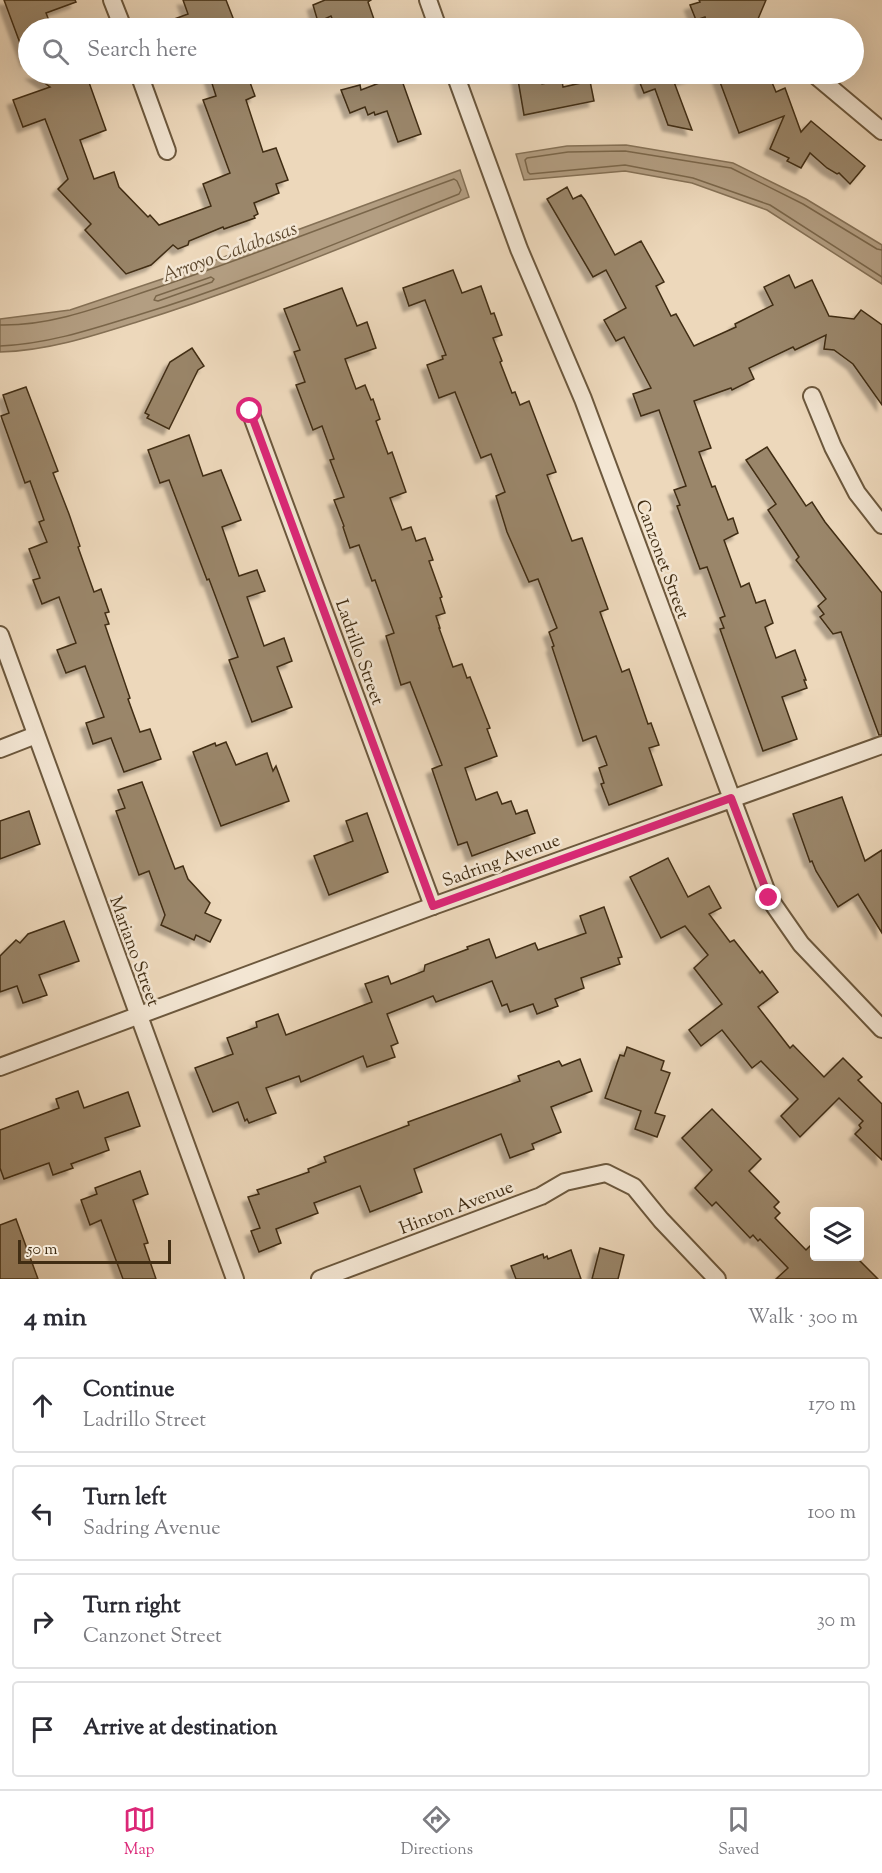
<!DOCTYPE html>
<html lang="en">
<head>
<meta charset="utf-8">
<style>
	:root { --surface:#fff; --page:#f2f2f3; --text:#2b2b33; --muted:#7c7c81; --line:#e1e1e2; --accent:#db2777 }
	body { margin:0; font-family:"Sorts Mill Goudy",serif; background:var(--page); color:var(--text) }
	.controls { position:absolute; right:18px; bottom:18px; display:grid; overflow:hidden; border-radius:6px; box-shadow:0 6px 24px #0002 }
	.controls button { width:54px; height:54px; display:grid; place-items:center; padding:0; border:0; border-bottom:2px solid var(--line); background:var(--surface); color:var(--text); font:30px sans-serif }
	.scale { position:absolute; left:18px; bottom:15px; width:153px; box-sizing:border-box; padding-left:6px; border:3px solid #412d13; border-top:0; font-size:16px; line-height:21px; white-space:nowrap; color:#412d13; -webkit-text-stroke:4px #f3e6d3; paint-order:stroke }
	.stop { position:absolute; width:18px; height:18px; margin:-14px; border:4px solid #db2777; border-radius:50%; background:#fff }
	.stop.end { background:#db2777; border-color:#fff; box-shadow:0 2px 6px #0008 }
	.list { margin:0; padding:0; list-style:none }
	h2 { display:flex; justify-content:space-between; align-items:center; height:78px; margin:0; padding:0 24px; font-size:26px }
	h2 small { font-size:20px; font-weight:400; color:var(--muted) }
	.list li { display:grid; grid-template-columns:39px 1fr auto; gap:18px; align-items:center; box-sizing:border-box; height:96px; margin:0 12px 12px; padding:0 12px; border:2px solid var(--line); border-radius:6px }
	.list b { display:block; font-size:22px; white-space:nowrap }
	.list p { margin:0; font-size:20px; white-space:nowrap; color:var(--muted) }
	.list em { font-size:20px; font-style:normal; color:var(--muted) }
	.icon { flex:none; width:33px; height:33px; fill:none; stroke:currentColor; stroke-width:2; stroke-linecap:round; stroke-linejoin:round }
	.map { position:relative; flex:none; width:882px; height:1279px; overflow:hidden }
	.search { position:absolute; background:var(--surface); box-shadow:0 6px 24px #0002; left:18px; right:18px; top:18px; height:66px; display:flex; align-items:center; gap:15px; box-sizing:border-box; padding:0 21px; border-radius:33px; color:var(--muted); font-size:22px }
	.sheet { height:510px; background:var(--surface) }
	nav { display:flex; justify-content:space-around; align-items:center; box-sizing:border-box; height:84px; border-top:2px solid var(--line); background:var(--surface); font-size:16px; color:var(--muted) }
	nav a { display:grid; justify-items:center; gap:3px }
	nav .on { color:var(--accent) }
	.map>svg:first-child { display:block }
</style>
</head>
<body>
<div class="map">
<svg width="882" height="1279" viewBox="0 0 882 1279">
	<defs>
		<filter id="shadow"><feDropShadow dx="-5.5" dy="5.5" stdDeviation="1.5" flood-color="#0004"/></filter>
	</defs>
	<rect width="100%" height="100%" fill="#edd8bb"/>
	<filter id="stains"><feTurbulence type="fractalNoise" baseFrequency=".00333" numOctaves="4"/><feColorMatrix values="0 0 0 0 .2 0 0 0 0 .09 0 0 0 0 .02 0 0 0 .5 -.17"/></filter>
	<radialGradient id="worn" r=".72"><stop offset=".6" stop-color="#630" stop-opacity="0"/><stop offset="1" stop-color="#630" stop-opacity=".3"/></radialGradient>
	<g fill="#b39e82" stroke="#857156" stroke-width="1.5">
		<polygon points="626,145 733,163 806,199 882,245 882,284 767,210 692,183 625,171 524,180 516,154 567,146"/>
		<path d="M460,170l9,27c-110,43 -219,90 -332,125 -44,14 -90,29 -137,30v-33l70,-9 113,-38z"/>
	</g>
	<g fill="none" stroke-linecap="round" stroke-linejoin="round">
		<g stroke="#7a664a" stroke-width="1.5">
			<polyline points="882,250 877,249 803,204 731,168 625,151 568,152 527,158 525,160 528,172 530,174 625,165 693,178 770,205 882,277"/>
			<polygon points="211,277 214,279 212,282 158,301 154,300 156,296"/>
			<path d="M0,325c55,1 107,-21 159,-38 99,-33 196,-72 295,-108l3,2 4,9 -2,4c-106,42 -212,88 -321,121 -45,14 -90,29 -138,31"/>
		</g>
	</g>
	<g fill="#9a866a" stroke="#412d13" stroke-width="1.5" filter="url(#shadow)">
		<polygon points="4,0 75,0 76,2 46,13 52,28 28,28 27,62"/>
		<polygon points="183,0 226,0 235,23 220,28 155,28 155,26 188,14"/>
		<polygon points="325,0 371,0 368,2 377,28 336,28 331,16 318,22 313,5"/>
		<polygon points="699,0 766,0 758,19 761,28 709,28 705,17 696,20 690,5 700,2"/>
		<polygon points="32,74 86,74 106,130 80,140 94,179 114,172 119,187 148,217 150,215 159,225 211,206 203,184 230,173 203,100 216,96 209,74 247,74 255,96 246,100 263,152 276,148 288,180 276,184 279,193 254,203 258,214 254,216 255,218 224,229 223,227 189,241 188,245 178,249 173,245 151,265 126,274 85,230 91,224 58,189 68,179 45,119 23,127 13,100 50,87"/>
		<polygon points="517,74 538,74 542,84 562,80 563,87 590,81 594,101 524,115"/>
		<polygon points="643,74 692,74 692,76 674,82 692,130 668,125 655,89 644,93 640,83"/>
		<polygon points="717,74 766,74 769,81 771,80 776,92 785,88 801,132 811,121 865,166 850,184 839,173 837,174 827,168 810,153 801,168 787,161 789,158 770,149 784,116 739,133"/>
		<polygon points="400,75 421,134 398,142 387,111 375,115 374,112 368,115 365,107 350,113 341,90 360,85 361,90"/>
		<polygon points="567,187 573,199 581,195 585,200 615,255 641,241 664,282 656,286 671,316 676,314 694,346 736,327 735,324 773,305 764,287 789,275 795,288 812,280 829,316 854,319 861,310 882,325 882,405 853,364 834,350 824,349 826,335 795,350 793,347 749,368 754,379 732,390 731,388 694,401 711,448 699,452 712,487 715,486 728,520 733,518 738,533 724,540 741,587 749,583 756,603 765,600 773,623 765,627 776,658 795,650 806,680 804,680 807,688 782,697 797,739 763,751 720,629 724,628 720,618 725,616 707,567 700,569 677,506 680,505 674,490 686,486 659,410 641,416 633,394 651,388 624,337 616,341 604,320 626,308 606,270 593,277 547,199"/>
		<polygon points="453,270 462,293 481,286 491,314 494,313 502,335 493,338 502,361 500,362 512,393 515,392 520,405 529,401 556,472 547,475 567,528 572,541 582,538 608,609 600,612 622,672 629,669 648,724 651,723 659,745 649,748 662,785 609,805 601,784 604,783 599,768 607,765 596,736 583,741 552,647 554,646 549,632 557,628 538,579 529,582 507,532 496,496 505,492 491,454 481,458 455,392 439,398 427,365 443,359 442,356 446,355 425,300 409,306 403,288"/>
		<polygon points="342,288 357,326 367,322 376,348 345,359 356,389 365,385 371,400 373,399 380,419 376,421 388,454 392,452 406,492 390,498 402,530 411,527 416,541 425,538 433,560 429,561 442,597 440,598 445,613 436,616 440,628 439,628 453,667 462,664 467,678 470,677 490,728 487,729 497,756 465,768 476,800 497,792 502,804 511,801 516,814 527,810 535,833 472,856 467,842 458,845 432,769 442,765 410,682 401,685 386,636 394,633 375,580 372,581 359,545 350,548 343,527 344,526 334,500 344,497 330,460 334,459 322,426 313,430 296,385 305,382 294,352 300,350 284,309"/>
		<polygon points="192,348 204,366 198,370 169,429 147,418 149,415 145,413 170,362"/>
		<polygon points="26,387 58,471 53,473 69,514 80,546 78,547 94,592 101,589 109,612 105,613 109,624 105,625 130,698 128,699 140,732 150,729 161,759 124,772 111,738 93,744 86,723 104,717 85,666 66,673 57,650 76,643 59,597 42,604 33,580 40,578 29,549 47,542 39,522 44,520 30,481 25,483 1,416 9,413 3,395"/>
		<polygon points="189,435 203,476 221,470 241,520 222,527 239,576 257,570 265,591 247,597 264,646 284,638 292,661 277,667 292,707 252,722 229,660 238,657 209,579 207,580 169,480 160,483 148,450"/>
		<polygon points="767,447 806,506 812,502 825,522 882,593 882,735 879,735 841,632 833,634 820,617 824,614 818,606 826,599 796,560 799,557 768,510 776,504 746,460"/>
		<polygon points="226,742 236,765 267,753 273,771 276,766 289,801 221,826 193,752 215,743 216,746"/>
		<polygon points="142,782 175,869 183,866 188,879 210,903 205,913 221,920 210,942 196,935 194,940 161,925 165,915 149,871 139,875 116,811 125,808 118,790"/>
		<polygon points="842,797 865,861 882,850 882,933 858,894 838,907 816,871 812,861 810,862 793,814"/>
		<polygon points="29,811 40,844 0,859 0,821"/>
		<polygon points="367,813 388,872 329,895 314,856 353,841 346,821"/>
		<polygon points="668,858 688,897 709,886 721,908 709,914 730,942 734,940 760,973 762,971 778,992 758,1007 790,1048 793,1045 824,1077 843,1058 862,1077 858,1080 882,1104 882,1160 855,1134 861,1128 859,1125 863,1121 839,1098 800,1137 781,1116 798,1099 761,1061 752,1068 722,1030 701,1046 689,1030 722,1004 694,968 708,955 685,926 661,938 630,877"/>
		<polygon points="604,907 622,957 618,958 620,964 581,978 584,988 555,999 558,1006 537,1014 533,1004 510,1012 507,1004 502,1006 492,981 436,1002 433,996 387,1014 398,1043 391,1046 395,1057 367,1067 363,1056 301,1082 299,1076 266,1088 276,1113 249,1123 247,1119 245,1121 238,1102 213,1112 195,1068 233,1054 227,1038 257,1027 256,1022 278,1014 286,1035 372,1002 365,984 388,976 391,984 424,971 425,965 468,949 467,947 489,939 496,958 535,943 538,950 586,933 580,916"/>
		<polygon points="64,921 79,961 39,975 47,995 23,1003 17,986 0,992 0,956 16,940 20,943 28,934"/>
		<polygon points="627,1047 664,1061 661,1070 670,1073 655,1113 665,1116 657,1137 635,1129 641,1111 605,1098 620,1055 624,1056"/>
		<polygon points="580,1059 592,1091 551,1107 561,1132 532,1144 534,1149 510,1158 501,1134 414,1169 422,1192 370,1212 360,1186 314,1203 318,1213 276,1229 281,1243 259,1252 251,1231 260,1228 248,1197 259,1194 257,1190 309,1172 308,1169 326,1162 324,1157 409,1125 408,1122 520,1081 518,1076 559,1061 562,1066"/>
		<polygon points="78,1091 84,1108 128,1092 140,1126 105,1138 109,1150 71,1164 73,1168 53,1175 49,1163 4,1179 0,1168 0,1130 59,1108 56,1099"/>
		<polygon points="712,1109 761,1159 749,1171 779,1202 774,1207 780,1213 775,1218 806,1250 814,1242 814,1257 856,1257 878,1279 776,1279 788,1268 760,1239 758,1241 753,1235 750,1238 716,1202 712,1206 695,1188 712,1170 682,1138"/>
		<polygon points="140,1171 148,1194 133,1200 148,1243 144,1244 156,1279 123,1279 101,1220 90,1225 81,1200 97,1194 95,1188"/>
		<polygon points="16,1219 38,1279 0,1279 0,1225"/>
		<polygon points="600,1248 624,1255 618,1279 592,1279"/>
		<polygon points="571,1250 581,1279 516,1279 511,1266 543,1254 544,1258 547,1256 548,1259"/>
	</g>
	<g fill="none" stroke-linecap="round" stroke-linejoin="round">
		<defs>
			<g id="minor">
				<polyline points="112,0 123,28"/>
				<polyline points="428,0 438,28"/>
				<polyline points="139,74 167,151"/>
				<polyline points="455,74 519,249 583,399 769,898 801,944 882,1029"/>
				<polyline points="814,74 882,131"/>
				<polyline points="812,396 833,447 857,493 882,525"/>
				<polyline points="250,411 433,906"/>
				<polyline points="0,635 235,1279"/>
				<polyline points="0,749 36,735"/>
				<polyline points="0,1067 433,906 882,745"/>
				<polyline points="320,1279 541,1196 565,1182 606,1173 634,1187 661,1220 717,1279"/>
			</g>
		</defs>
		<use href="#minor" stroke="#6c583d" stroke-width="20"/>
		<use href="#minor" stroke="#f3e6d3" stroke-width="16"/>
	</g>
	<g fill="none" stroke-linecap="round" stroke-linejoin="round">
		<polyline stroke="#db2777" stroke-width="8" points="250,411 433,906 731,798 769,898"/>
	</g>
	<g text-anchor="middle" stroke-width="5" stroke-linejoin="round" paint-order="stroke">
		<g font-size="18" fill="#412d13" stroke="#f3e6d3">
			<text transform="translate(663 559) rotate(70)" y="6">Canzonet Street</text>
			<text transform="translate(360 652) rotate(70)" y="6">Ladrillo Street</text>
			<text transform="translate(501 860) rotate(-20)" y="6">Sadring Avenue</text>
			<text transform="translate(135 951) rotate(70)" y="6">Mariano Street</text>
			<text transform="translate(456 1207) rotate(-21)" y="6">Hinton Avenue</text>
		</g>
		<g font-size="20" font-style="italic" fill="#5e492f" stroke="#f3e6d3">
			<text transform="translate(229 251) rotate(-20)" y="7">Arroyo Calabasas</text>
		</g>
	</g>
	<rect width="100%" height="100%" filter="url(#stains)"/>
	<rect width="100%" height="100%" fill="url(#worn)"/>
</svg>
<div class="controls">
<button><svg class="icon" aria-label="layers" viewBox="0 0 24 24"><path d="M12 4l9 5-9 5-9-5zM3 14l9 5 9-5"/></svg></button>
</div>
<div class="scale">50 m</div>
<div class="stop" style="left:250px;top:411px"></div>
<div class="stop end" style="left:769px;top:898px"></div>
<div class="search"><svg class="icon" aria-label="search" viewBox="0 0 24 24"><circle cx="10" cy="10" r="6"/><path d="M15 15l6 6"/></svg>Search here</div>
</div>
<section class="sheet">
<h2>4 min<small>Walk · 300 m</small></h2>
<ul class="list">
<li><svg class="icon" aria-label="ahead" viewBox="0 0 24 24"><path d="M12 20V5M6 11l6-6 6 6"/></svg><div><b>Continue</b><p>Ladrillo Street</p></div><em>170 m</em></li>
<li><svg class="icon" aria-label="left" viewBox="0 0 24 24"><path d="M17 20v-9H6M10 6l-5 5 5 5"/></svg><div><b>Turn left</b><p>Sadring Avenue</p></div><em>100 m</em></li>
<li><svg class="icon" aria-label="right" viewBox="0 0 24 24"><path d="M7 20v-9h11M14 6l5 5-5 5"/></svg><div><b>Turn right</b><p>Canzonet Street</p></div><em>30 m</em></li>
<li><svg class="icon" aria-label="arrive" viewBox="0 0 24 24"><path d="M6 21V4h12l-3 4 3 4H6"/></svg><div><b>Arrive at destination</b></div></li>
</ul>
</section>
<nav>
<a class="on"><svg class="icon" aria-label="map" viewBox="0 0 24 24"><path d="M3 6l6-2 6 2 6-2v14l-6 2-6-2-6 2zM9 4v14M15 6v14"/></svg>Map</a>
<a><svg class="icon" aria-label="directions" viewBox="0 0 24 24"><path d="M12 3l9 9-9 9-9-9zM9 14v-3h6M13 9l2 2-2 2"/></svg>Directions</a>
<a><svg class="icon" aria-label="saved" viewBox="0 0 24 24"><path d="M7 4h10v16l-5-4-5 4z"/></svg>Saved</a>
</nav>
</body>
</html>
